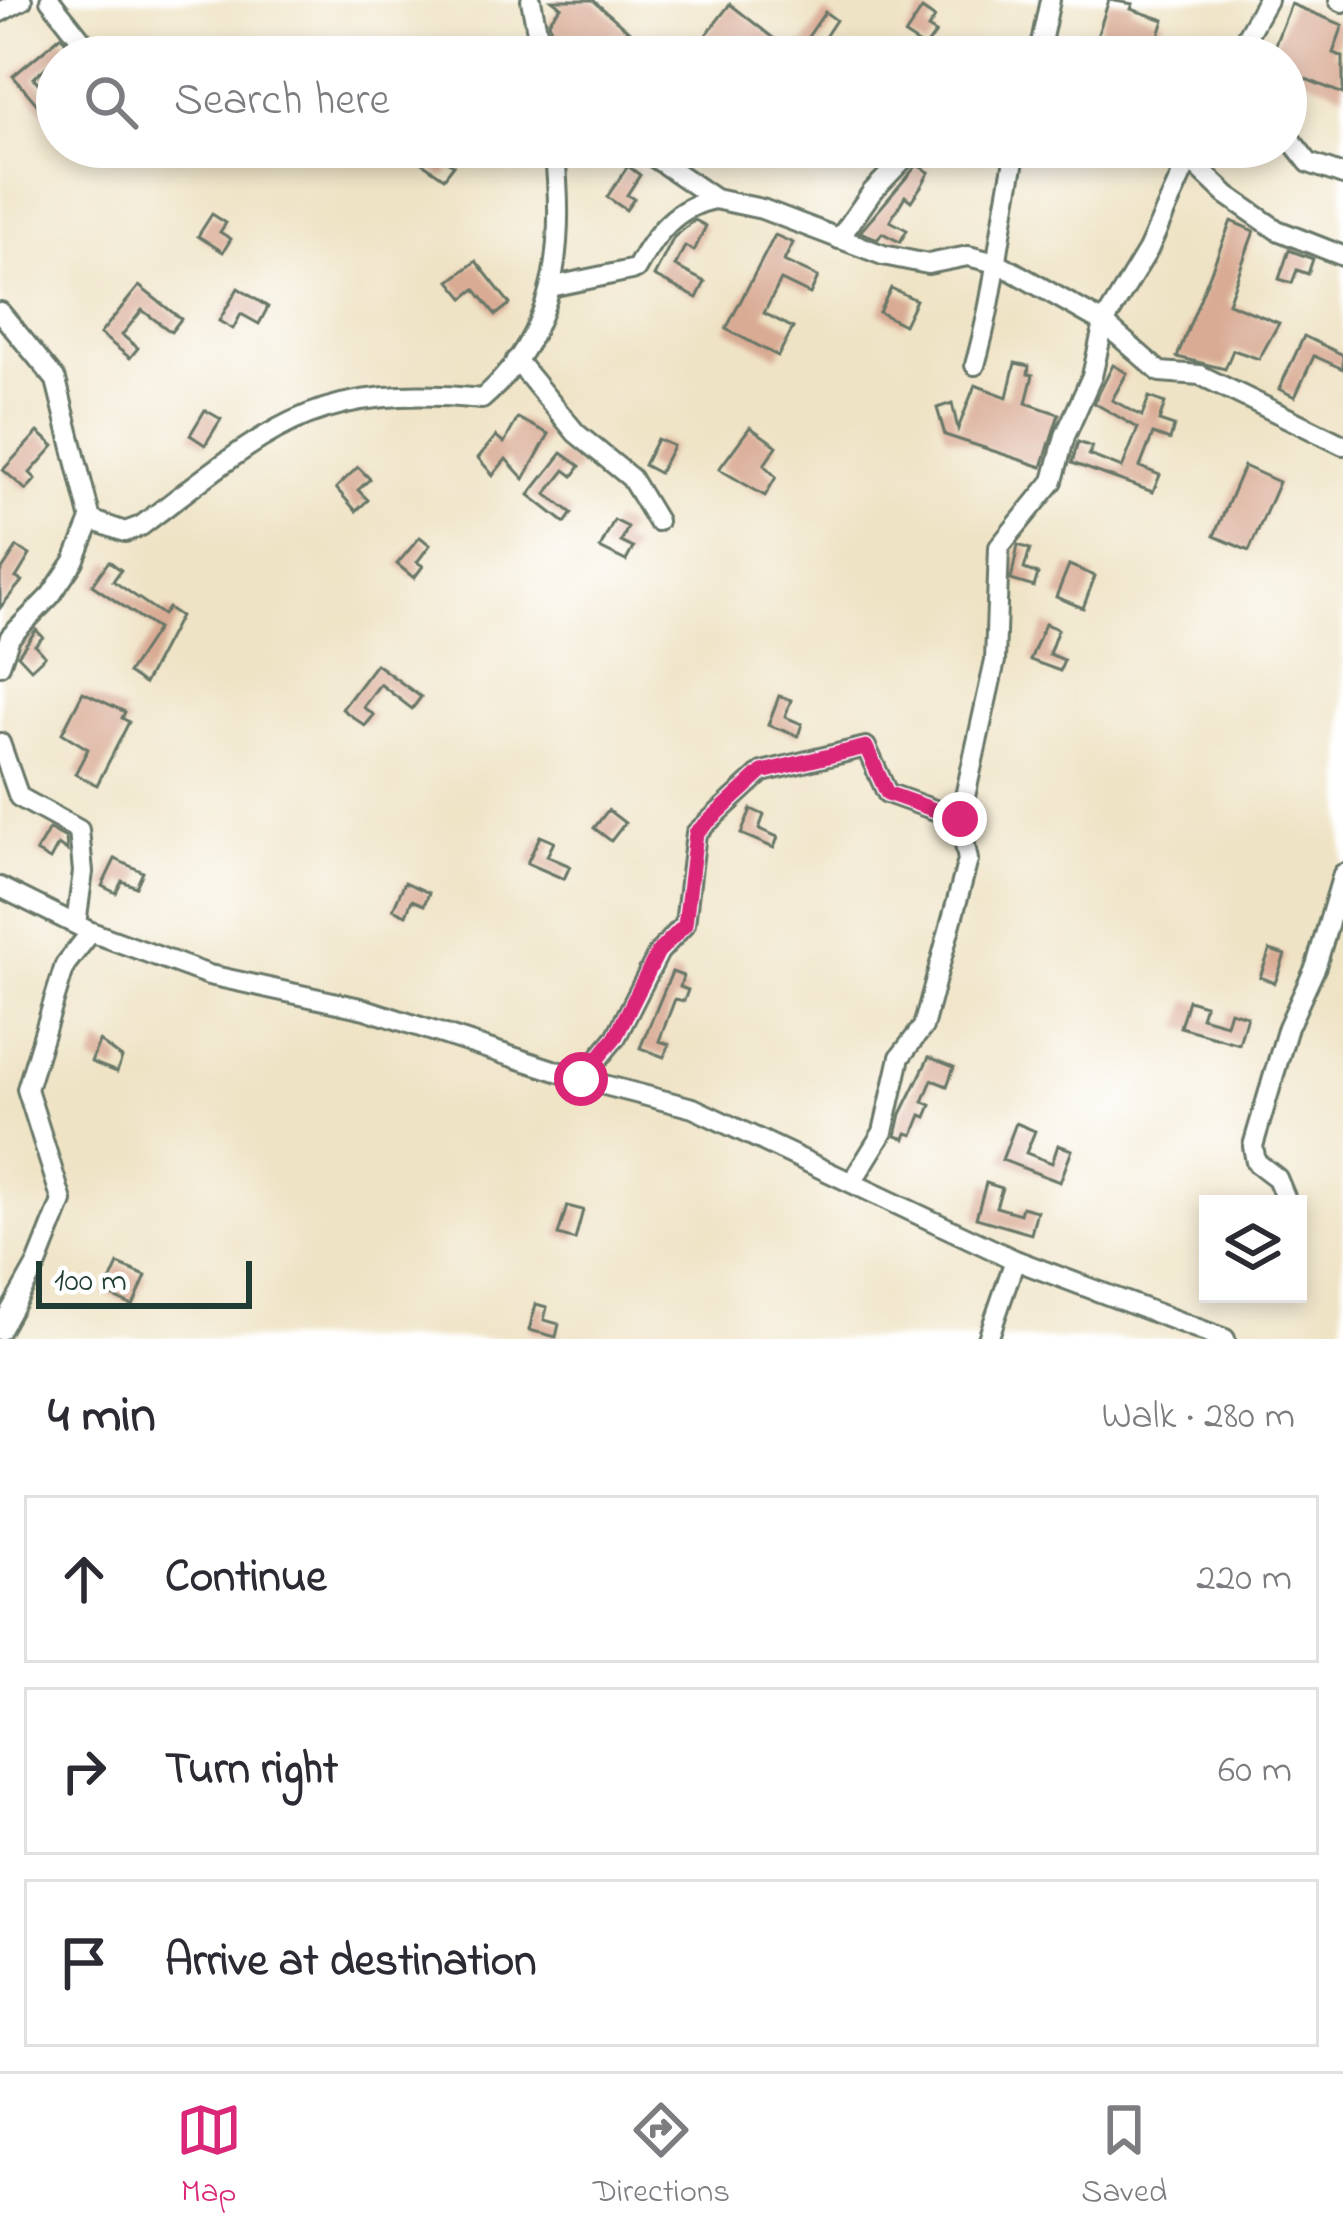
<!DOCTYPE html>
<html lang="en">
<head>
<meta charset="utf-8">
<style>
	:root { --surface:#fff; --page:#f7f7f7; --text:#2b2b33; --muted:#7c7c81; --line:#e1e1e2; --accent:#db2777 }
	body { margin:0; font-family:"Indie Flower",sans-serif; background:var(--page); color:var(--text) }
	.controls { position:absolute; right:36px; bottom:36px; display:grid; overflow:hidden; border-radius:0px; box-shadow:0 6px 18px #0003 }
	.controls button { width:108px; height:108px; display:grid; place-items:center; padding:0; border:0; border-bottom:3px solid var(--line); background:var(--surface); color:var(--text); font:60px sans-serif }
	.scale { position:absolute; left:36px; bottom:30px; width:216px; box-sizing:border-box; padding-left:12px; border:6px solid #1f3d34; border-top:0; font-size:33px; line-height:42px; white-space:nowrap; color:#1f3d34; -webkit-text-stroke:9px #fff; paint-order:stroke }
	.stop { position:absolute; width:36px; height:36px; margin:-27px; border:9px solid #db2777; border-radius:50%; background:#fff }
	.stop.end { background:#db2777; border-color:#fff; box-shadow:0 3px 12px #0008 }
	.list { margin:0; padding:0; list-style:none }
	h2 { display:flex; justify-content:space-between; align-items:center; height:156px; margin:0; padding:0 48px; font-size:51px }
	h2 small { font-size:39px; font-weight:400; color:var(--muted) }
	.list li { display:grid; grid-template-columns:78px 1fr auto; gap:36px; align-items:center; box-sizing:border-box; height:168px; margin:0 24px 24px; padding:0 24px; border:3px solid var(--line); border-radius:0px }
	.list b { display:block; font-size:45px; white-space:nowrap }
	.list em { font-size:39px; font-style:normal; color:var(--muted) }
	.icon { flex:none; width:66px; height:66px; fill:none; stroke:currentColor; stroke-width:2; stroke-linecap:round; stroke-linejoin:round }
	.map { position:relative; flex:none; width:1343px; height:1339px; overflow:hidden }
	.search { position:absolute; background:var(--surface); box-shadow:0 6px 18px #0003; left:36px; right:36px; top:36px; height:132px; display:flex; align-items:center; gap:30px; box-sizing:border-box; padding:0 42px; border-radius:66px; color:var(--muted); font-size:45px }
	.sheet { height:732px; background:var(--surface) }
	nav { display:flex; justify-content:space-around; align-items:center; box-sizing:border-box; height:168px; border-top:3px solid var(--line); background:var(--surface); font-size:33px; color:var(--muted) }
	nav a { display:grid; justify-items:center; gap:6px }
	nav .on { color:var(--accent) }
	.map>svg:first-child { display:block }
</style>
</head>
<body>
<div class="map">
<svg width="1343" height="1339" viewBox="0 0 1343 1339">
	<rect width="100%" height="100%" fill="#fff"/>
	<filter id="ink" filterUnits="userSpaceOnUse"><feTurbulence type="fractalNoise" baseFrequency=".00833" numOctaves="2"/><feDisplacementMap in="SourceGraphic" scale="24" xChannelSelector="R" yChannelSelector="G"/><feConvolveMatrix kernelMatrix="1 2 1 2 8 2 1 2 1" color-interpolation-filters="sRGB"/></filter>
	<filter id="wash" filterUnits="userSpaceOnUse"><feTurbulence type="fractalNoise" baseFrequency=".004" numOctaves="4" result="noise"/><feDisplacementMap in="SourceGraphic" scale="48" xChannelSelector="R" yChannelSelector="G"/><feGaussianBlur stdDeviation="2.7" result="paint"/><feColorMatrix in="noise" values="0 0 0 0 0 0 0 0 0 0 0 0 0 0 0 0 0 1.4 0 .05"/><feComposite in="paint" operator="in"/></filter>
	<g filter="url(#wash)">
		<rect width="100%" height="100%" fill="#efe3c5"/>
		<g id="blocks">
			<g fill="#d9ab94">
				<polygon points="552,0 593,0 632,34 611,57 565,57 554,47 549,21 561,7"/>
				<polygon points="1109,0 1133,4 1131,9 1164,20 1152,57 1128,57 1094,46"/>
				<polygon points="730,4 777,41 765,57 724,57 702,40"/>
				<polygon points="1291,4 1343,25 1333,53 1343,57 1343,94 1296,75 1286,99 1286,57 1270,57"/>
				<polygon points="922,9 935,18 928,28 936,33 925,48 905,35"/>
				<polygon points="825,12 836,20 813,55 801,47"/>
				<polygon points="61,36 78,57 57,57 34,78 52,100 57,95 57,128 13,76"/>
				<polygon points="419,147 454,165 444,178 412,156"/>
				<polygon points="917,165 929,172 922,185 911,201 905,196 890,221 907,230 900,242 882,233 878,239 860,232"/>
				<polygon points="628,166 640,175 627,195 634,199 626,210 607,197"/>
				<polygon points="212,214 226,223 220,232 231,239 223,252 198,236"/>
				<polygon points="695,220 706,226 694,251 685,246 675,266 705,282 697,298 654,276 674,237"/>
				<polygon points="1231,221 1254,231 1228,303 1279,323 1259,359 1233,350 1225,369 1177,357"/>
				<polygon points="775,235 793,243 784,261 818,277 810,294 781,280 764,313 793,328 778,356 726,329"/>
				<polygon points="1289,250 1313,259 1308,274 1297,270 1292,283 1279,279"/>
				<polygon points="476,261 510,304 496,315 475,289 464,298 450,281"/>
				<polygon points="139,286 181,319 171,332 142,310 122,335 138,348 130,358 100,334"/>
				<polygon points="238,288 268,307 259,324 241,314 233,329 219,321"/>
				<polygon points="891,288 916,300 904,325 879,312"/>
				<polygon points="1304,336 1343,355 1343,369 1314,356 1295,397 1279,389"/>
				<polygon points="1015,363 1029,366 1028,374 1033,375 1026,403 1059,414 1042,467 945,435 937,408 952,403 958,429 975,385 1007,397"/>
				<polygon points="1113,365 1127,373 1112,400 1142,416 1149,397 1165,403 1159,421 1174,426 1170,440 1153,434 1140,467 1160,475 1153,492 1072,463 1078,442 1092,447 1089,455 1122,468 1138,428 1094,403"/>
				<polygon points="205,410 221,419 205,445 190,435"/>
				<polygon points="518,418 549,434 524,479 506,459 493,475 478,458 496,436 504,443"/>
				<polygon points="750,427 777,446 764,465 776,477 765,496 719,469"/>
				<polygon points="38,432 54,446 30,473 36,479 26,490 3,470"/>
				<polygon points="657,439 673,446 659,473 644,465"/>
				<polygon points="562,453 580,466 573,476 565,470 546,494 572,513 565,523 529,495"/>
				<polygon points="1244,466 1279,482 1249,551 1214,536"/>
				<polygon points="358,467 370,479 358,490 368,500 356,511 336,488"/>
				<polygon points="614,520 628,527 621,542 633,548 626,561 600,548"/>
				<polygon points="420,537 430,545 417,562 423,566 414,578 397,564"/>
				<polygon points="1018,545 1030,549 1024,569 1038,574 1034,587 1011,580"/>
				<polygon points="17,547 30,555 16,578 22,581 0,608 0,573"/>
				<polygon points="109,561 121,570 113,581 163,615 168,608 180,616 144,684 128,673 157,629 92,585"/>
				<polygon points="1069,565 1095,576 1083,608 1056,597"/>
				<polygon points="1045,624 1058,629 1049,654 1064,660 1060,671 1030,660"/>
				<polygon points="36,630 43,637 35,645 45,656 31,669 18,655"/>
				<polygon points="376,664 421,697 412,709 380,684 363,707 374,715 365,726 342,709"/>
				<polygon points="83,692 125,712 122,718 129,722 97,785 75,774 88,749 62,733"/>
				<polygon points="779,696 791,700 785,717 802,724 798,736 768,725"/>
				<polygon points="751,809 764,815 759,829 778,837 774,848 741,834"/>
				<polygon points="608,810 625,823 611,841 594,828"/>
				<polygon points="49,829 66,838 67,851 58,845 50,860 36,852"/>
				<polygon points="540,836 554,842 547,856 570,866 564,879 527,863"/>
				<polygon points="115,859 143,872 136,887 122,881 116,893 102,886"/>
				<polygon points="405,882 429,893 424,905 412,900 406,915 393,909"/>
				<polygon points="1270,950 1285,955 1275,983 1260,977"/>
				<polygon points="672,972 683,976 680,987 688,990 684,1001 675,999 659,1041 669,1044 664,1057 640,1048"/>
				<polygon points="1188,1000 1205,1005 1201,1017 1226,1024 1230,1011 1247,1016 1239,1044 1180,1027"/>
				<polygon points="99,1041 122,1058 117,1072 91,1062"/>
				<polygon points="929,1057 954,1067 947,1086 932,1080 923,1102 931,1105 926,1117 921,1115 913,1135 907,1133 905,1139 896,1136 901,1114"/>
				<polygon points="1016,1123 1035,1131 1026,1153 1052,1163 1058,1145 1072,1150 1060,1182 1002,1160"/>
				<polygon points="986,1183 1002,1188 996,1207 1020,1214 1022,1207 1037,1211 1031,1234 976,1218"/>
				<polygon points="567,1206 583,1210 575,1240 558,1235"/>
				<polygon points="118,1264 146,1276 133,1306 105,1293"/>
				<polygon points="536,1304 547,1307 544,1320 559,1324 556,1337 529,1330"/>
			</g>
		</g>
	</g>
	<g filter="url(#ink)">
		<use href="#blocks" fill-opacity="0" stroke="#687767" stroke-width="3"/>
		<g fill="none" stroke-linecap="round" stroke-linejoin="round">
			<defs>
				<g id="minor">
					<polyline points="50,0 95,57"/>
					<polyline points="531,0 542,57"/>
					<polyline points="1339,0 1343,2"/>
					<polyline points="0,12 22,0"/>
					<polyline points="1038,57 1050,0"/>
					<polyline points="1235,57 1267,0"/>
					<polyline points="1286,134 1309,163 1343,175"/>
					<polyline points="639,147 715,199 762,209 883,255 928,264 968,256 1000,264 1104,323 1160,372 1200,375 1343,445"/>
					<polyline points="1189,159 1227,195 1277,230 1343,256"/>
					<polyline points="839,239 872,192 915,147"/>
					<path d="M555,286l81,-17c19,-35 39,-62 79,-70"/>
					<polyline points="0,312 56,380 91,520 74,561 51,595 10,637 0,665"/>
					<polyline points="516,360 576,433 631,478 657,521"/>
					<path d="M975,365c21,-73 25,-144 42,-218"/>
					<path d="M91,520l34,12 16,-6c128,-97 171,-144 341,-127 77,-67 83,-158 72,-252"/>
					<polyline points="0,743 19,797 79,830 83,872 76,924"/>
					<polyline points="0,887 91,932 209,975 365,1009 581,1079 693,1108 1015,1260 1225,1339"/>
					<polyline points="581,1079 616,1037 659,952 685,924 696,833 762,772 866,747 887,793 960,819"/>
					<polyline points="852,1182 883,1132 900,1057 923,1027 968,860 960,819 995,661 999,547 1053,481 1065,436 1092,376 1104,323 1148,250 1194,147"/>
					<polyline points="1285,1197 1277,1178 1256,1162 1253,1146 1288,1027 1316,966 1343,874"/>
					<polyline points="0,1330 37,1264 62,1201 27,1089 65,965 91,932"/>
					<polyline points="988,1339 1015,1260"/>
				</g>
			</defs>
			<use href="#minor" stroke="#687767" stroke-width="24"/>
			<use href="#minor" stroke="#fff" stroke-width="18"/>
		</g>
	</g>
	<g fill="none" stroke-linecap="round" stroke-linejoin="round" filter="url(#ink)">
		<polyline stroke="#db2777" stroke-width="15" points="581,1079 616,1036 658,952 685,925 696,833 762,772 866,747 887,793 960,819"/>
	</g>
</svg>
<div class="controls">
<button><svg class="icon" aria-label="layers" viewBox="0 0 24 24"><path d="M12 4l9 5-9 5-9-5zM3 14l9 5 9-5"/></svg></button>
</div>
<div class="scale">100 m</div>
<div class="stop" style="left:581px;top:1079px"></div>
<div class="stop end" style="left:960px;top:819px"></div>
<div class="search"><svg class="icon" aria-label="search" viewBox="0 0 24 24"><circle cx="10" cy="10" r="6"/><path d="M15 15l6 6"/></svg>Search here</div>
</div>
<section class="sheet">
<h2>4 min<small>Walk · 280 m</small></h2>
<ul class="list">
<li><svg class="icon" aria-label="ahead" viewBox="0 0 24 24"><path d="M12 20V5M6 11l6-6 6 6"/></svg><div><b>Continue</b></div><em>220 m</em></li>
<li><svg class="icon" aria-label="right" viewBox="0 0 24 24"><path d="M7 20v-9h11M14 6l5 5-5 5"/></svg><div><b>Turn right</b></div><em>60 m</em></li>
<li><svg class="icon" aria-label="arrive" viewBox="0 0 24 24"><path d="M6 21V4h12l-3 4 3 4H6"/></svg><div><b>Arrive at destination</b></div></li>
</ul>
</section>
<nav>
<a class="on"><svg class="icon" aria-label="map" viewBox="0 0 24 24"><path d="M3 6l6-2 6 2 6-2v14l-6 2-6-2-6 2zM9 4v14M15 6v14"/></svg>Map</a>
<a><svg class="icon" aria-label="directions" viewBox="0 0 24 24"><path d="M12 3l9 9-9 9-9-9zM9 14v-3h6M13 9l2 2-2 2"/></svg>Directions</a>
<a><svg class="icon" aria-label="saved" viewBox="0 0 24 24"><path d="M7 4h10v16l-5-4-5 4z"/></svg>Saved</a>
</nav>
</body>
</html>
